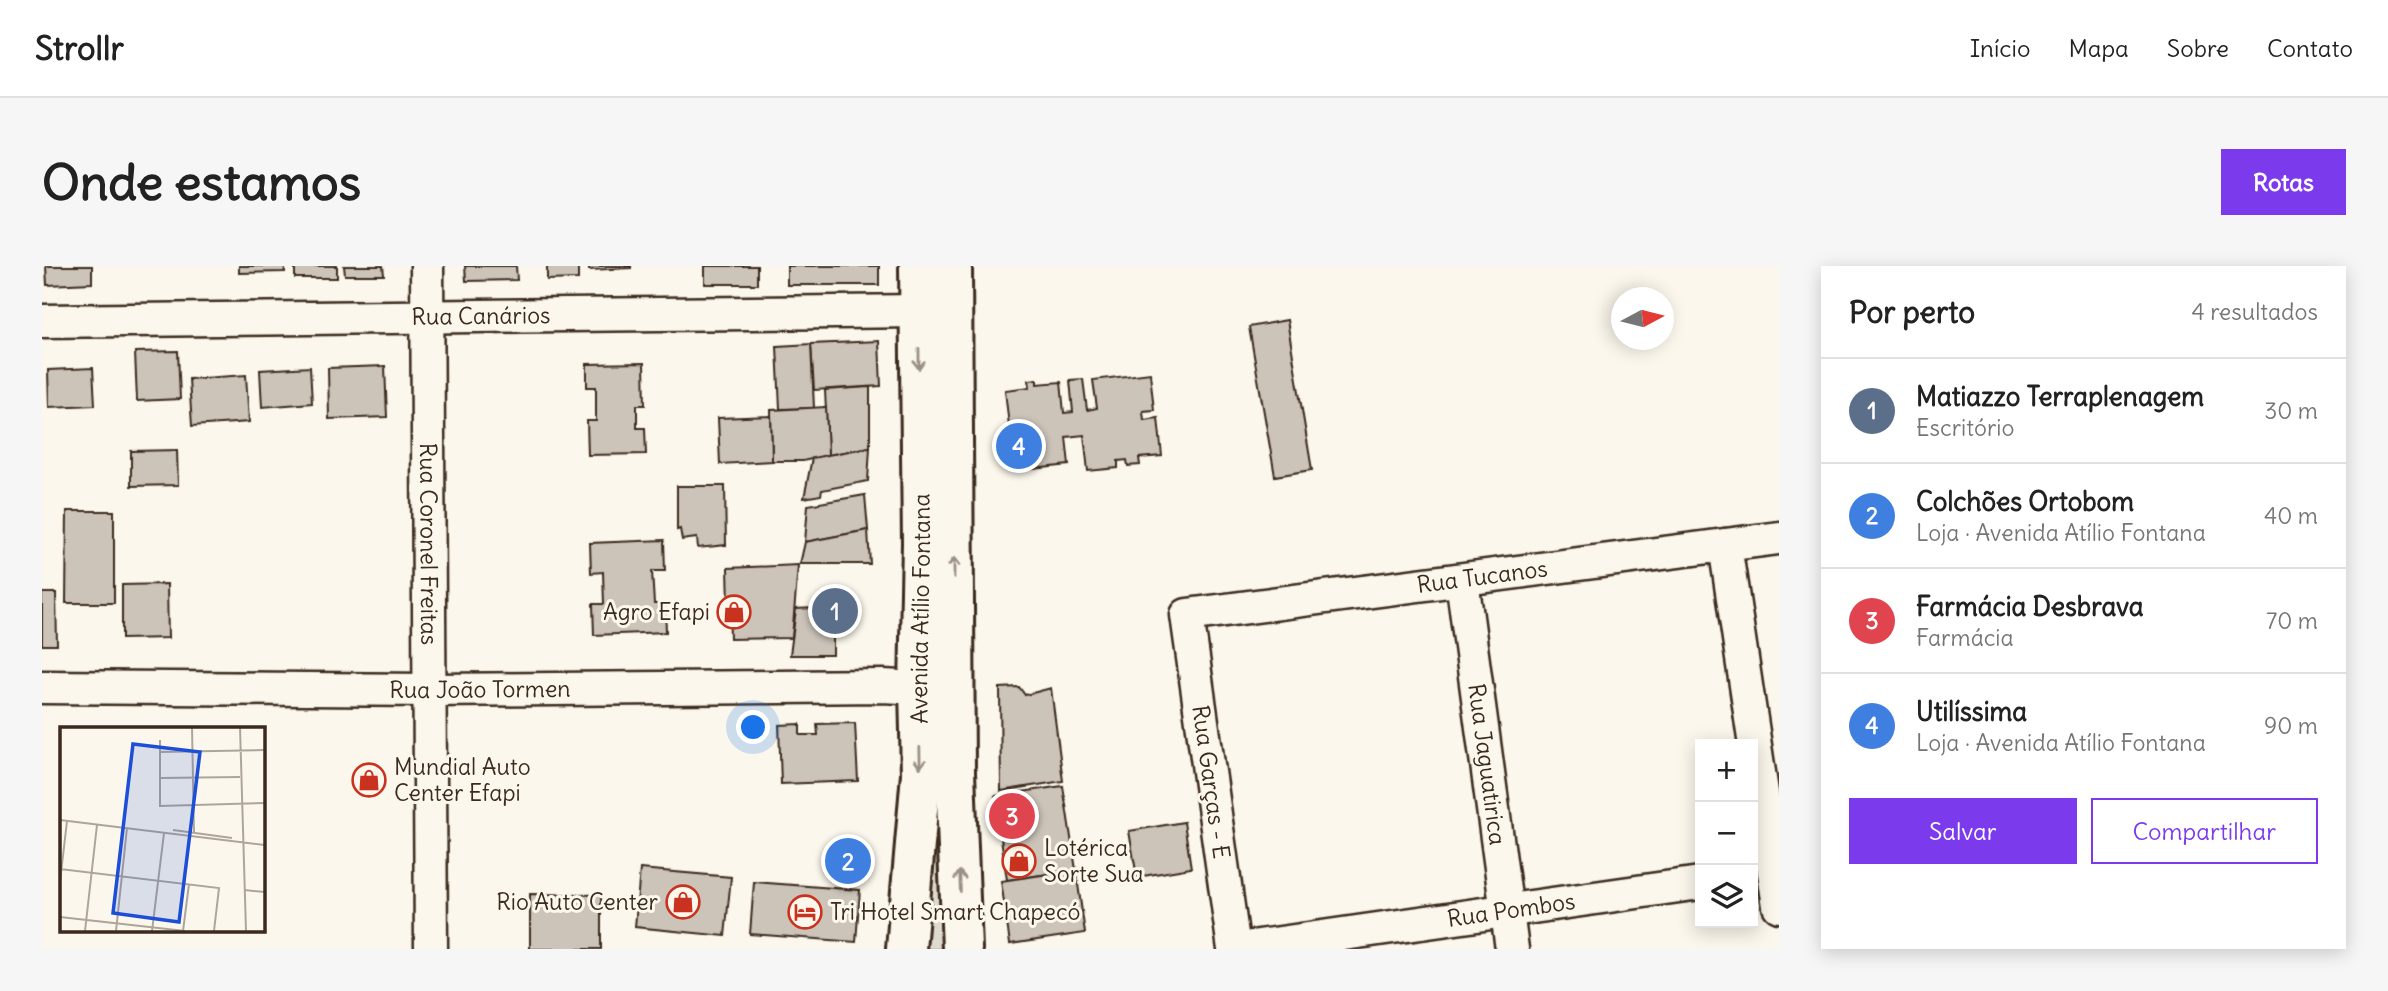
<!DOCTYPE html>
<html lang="pt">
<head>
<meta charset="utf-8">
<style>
	:root { --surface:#fff; --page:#f6f6f6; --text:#222; --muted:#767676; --line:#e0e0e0; --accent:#7c3aed }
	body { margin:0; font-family:Delius,sans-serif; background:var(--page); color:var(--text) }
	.controls { position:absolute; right:21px; bottom:21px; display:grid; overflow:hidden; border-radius:0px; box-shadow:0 4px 18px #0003 }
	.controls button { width:63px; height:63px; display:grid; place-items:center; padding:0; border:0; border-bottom:2px solid var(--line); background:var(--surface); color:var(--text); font:35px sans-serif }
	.compass { position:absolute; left:1569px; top:21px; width:63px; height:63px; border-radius:50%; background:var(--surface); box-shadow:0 4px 18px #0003; rotate:83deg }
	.you { position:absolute; left:712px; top:462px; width:24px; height:24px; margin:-18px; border:5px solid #fff; border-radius:50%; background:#1a73e8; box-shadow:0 0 0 10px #1a73e833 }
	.badge { display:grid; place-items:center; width:46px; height:46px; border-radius:50%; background:var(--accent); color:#fff; font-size:23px; font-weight:700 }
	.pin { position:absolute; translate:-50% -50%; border:4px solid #fff; box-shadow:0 2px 7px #0006 }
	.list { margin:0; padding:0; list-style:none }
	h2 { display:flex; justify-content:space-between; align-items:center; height:91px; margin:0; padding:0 28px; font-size:30px }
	h2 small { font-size:23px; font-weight:400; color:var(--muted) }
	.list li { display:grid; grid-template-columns:46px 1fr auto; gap:21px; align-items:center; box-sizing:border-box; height:105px; padding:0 28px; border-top:2px solid var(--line) }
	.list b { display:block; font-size:26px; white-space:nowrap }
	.list p { margin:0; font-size:23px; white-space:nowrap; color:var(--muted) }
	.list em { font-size:23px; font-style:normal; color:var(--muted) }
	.actions { display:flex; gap:14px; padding:21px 28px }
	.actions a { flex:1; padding:16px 0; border:2px solid var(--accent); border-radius:0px; text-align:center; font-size:24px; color:var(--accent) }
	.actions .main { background:var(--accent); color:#fff }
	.icon { flex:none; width:38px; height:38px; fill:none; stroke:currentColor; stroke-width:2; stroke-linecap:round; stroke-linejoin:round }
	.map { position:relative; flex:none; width:1737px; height:683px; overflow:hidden; border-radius:0px }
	header { display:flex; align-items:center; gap:42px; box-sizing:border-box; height:98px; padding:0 35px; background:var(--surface); border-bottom:2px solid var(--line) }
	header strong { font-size:33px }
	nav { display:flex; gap:38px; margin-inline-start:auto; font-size:24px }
	.intro { display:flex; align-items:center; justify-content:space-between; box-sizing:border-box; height:168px; padding:0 42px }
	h1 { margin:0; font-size:49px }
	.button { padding:18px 32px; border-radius:0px; background:var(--accent); color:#fff; font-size:24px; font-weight:700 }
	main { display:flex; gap:42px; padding:0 42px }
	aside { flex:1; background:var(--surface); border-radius:0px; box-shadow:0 4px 18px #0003 }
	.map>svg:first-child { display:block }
</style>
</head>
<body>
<header>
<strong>Strollr</strong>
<nav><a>Início</a><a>Mapa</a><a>Sobre</a><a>Contato</a></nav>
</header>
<div class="intro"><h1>Onde estamos</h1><a class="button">Rotas</a></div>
<main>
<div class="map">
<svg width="1737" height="683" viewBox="0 0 1737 683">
	<rect width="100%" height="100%" fill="#fbf7ec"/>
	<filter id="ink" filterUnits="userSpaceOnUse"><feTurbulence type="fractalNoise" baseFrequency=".0143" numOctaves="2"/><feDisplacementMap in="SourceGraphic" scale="14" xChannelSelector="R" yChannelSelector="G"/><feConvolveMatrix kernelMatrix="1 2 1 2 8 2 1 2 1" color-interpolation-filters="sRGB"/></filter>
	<g filter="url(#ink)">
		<polygon fill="#dfd9ce" stroke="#8d8276" stroke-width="2" points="895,536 909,683 878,683"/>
		<g fill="#ccc4b9" stroke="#3b2a1e" stroke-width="2">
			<polygon points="4,0 50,0 50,17 5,19"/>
			<polygon points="197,0 243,0 243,6 197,7"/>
			<rect x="253" y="0" width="42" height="12"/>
			<polygon points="302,0 341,0 342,9 303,9"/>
			<polygon points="423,0 474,0 475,14 424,15"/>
			<polygon points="505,0 536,0 536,13 505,14"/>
			<polygon points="547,0 589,0 589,2 547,4"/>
			<rect x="663" y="0" width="52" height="18"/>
			<rect x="745" y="0" width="92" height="19"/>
			<polygon points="1245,54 1270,204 1233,210 1207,61"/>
			<polygon points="837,75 839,120 772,124 769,78"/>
			<polygon points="769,78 772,142 738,143 735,80"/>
			<polygon points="136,85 138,133 95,135 93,86"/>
			<polygon points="602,97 603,139 595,139 595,162 603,162 604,188 546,189 545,155 554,155 554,121 545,121 545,98"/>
			<polygon points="343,100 345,151 287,153 286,102"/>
			<polygon points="268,101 270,137 220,141 218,104"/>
			<polygon points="51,102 53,139 7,141 6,104"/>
			<polygon points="1108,107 1112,144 1101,145 1102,154 1116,152 1120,190 1097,192 1098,199 1086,200 1085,194 1076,195 1076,202 1046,205 1042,169 1024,171 1027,199 973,205 970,171 978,170 977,159 967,160 963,124 988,121 987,114 995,113 995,118 1019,116 1022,147 1031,146 1028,114 1041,113 1045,144 1055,142 1051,114"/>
			<polygon points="204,109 207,156 150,160 147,113"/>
			<polygon points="828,121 828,181 786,189 783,124"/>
			<polygon points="784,141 786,189 761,195 730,195 729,144"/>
			<polygon points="729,150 730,195 678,198 676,152"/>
			<polygon points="828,181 826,215 780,224 779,229 762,232 770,192"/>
			<polygon points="135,184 136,219 89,220 89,185"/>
			<polygon points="635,220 683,220 684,279 656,282 655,272 640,274 638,263 635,264"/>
			<polygon points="823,229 826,264 763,276 766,239"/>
			<polygon points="25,245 72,245 72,337 24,337"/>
			<polygon points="826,264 828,298 758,298 763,276"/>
			<polygon points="622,274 623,305 610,305 612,338 623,338 624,366 552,369 551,338 562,338 561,306 549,307 548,277"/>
			<polygon points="756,299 750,372 688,373 686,302"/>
			<polygon points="125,318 126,372 80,373 80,319"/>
			<polygon points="0,327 14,327 15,379 0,379"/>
			<polygon points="791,341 791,389 748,389 754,343"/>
			<polygon points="977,421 983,429 1009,422 1021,515 959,525 958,422"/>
			<polygon points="813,457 816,515 739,518 737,459 758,458 758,469 776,469 775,458"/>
			<polygon points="1021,520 1034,604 965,614 953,530"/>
			<polygon points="1142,556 1149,602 1095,611 1087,565"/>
			<polygon points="598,603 689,611 683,670 593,661"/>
			<polygon points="1034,604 1043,667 968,678 959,615"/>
			<polygon points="712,616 818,624 814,676 708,668"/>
			<polygon points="488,628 559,629 559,683 488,683"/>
		</g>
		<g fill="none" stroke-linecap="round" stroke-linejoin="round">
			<defs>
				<g id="minor">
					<path id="s1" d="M385,0l4,683"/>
					<path id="s2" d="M0,55l877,-10"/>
					<polyline points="1683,279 1737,640"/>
					<path id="s3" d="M1420,314l50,369"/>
					<path id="s4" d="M0,421l388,3 453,-4 36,2"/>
					<path id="s5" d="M1192,683l-47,-334 592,-77"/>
					<path id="s6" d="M1196,683l462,-66"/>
				</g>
				<g id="major">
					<polyline points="910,0 913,506 920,683"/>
					<path id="s7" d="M864,683l15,-175 -2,-86 3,-145 -3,-277"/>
				</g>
			</defs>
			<use href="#minor" stroke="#3b2a1e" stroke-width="37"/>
			<use href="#major" stroke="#3b2a1e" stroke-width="44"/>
			<use href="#minor" stroke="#fbf7ec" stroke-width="32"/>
			<use href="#major" stroke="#fbf7ec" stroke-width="38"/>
		</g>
		<defs><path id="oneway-shaft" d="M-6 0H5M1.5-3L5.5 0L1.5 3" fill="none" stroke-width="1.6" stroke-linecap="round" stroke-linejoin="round" transform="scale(1.75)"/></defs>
		<g stroke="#9b9085">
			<use href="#oneway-shaft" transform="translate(877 93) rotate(90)"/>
			<use href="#oneway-shaft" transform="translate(912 302) rotate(-90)"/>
			<use href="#oneway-shaft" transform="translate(878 492) rotate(89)"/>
			<use href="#oneway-shaft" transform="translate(918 615) rotate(-92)"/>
		</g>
	</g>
	<defs>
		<symbol id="shop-ring" viewBox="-11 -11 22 22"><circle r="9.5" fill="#fbf7ec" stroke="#c8321e" stroke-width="1.5"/><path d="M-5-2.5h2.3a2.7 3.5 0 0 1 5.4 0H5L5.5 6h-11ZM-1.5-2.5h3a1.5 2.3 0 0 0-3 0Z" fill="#c8321e"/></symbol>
		<symbol id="hotel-ring" viewBox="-11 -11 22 22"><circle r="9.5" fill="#fbf7ec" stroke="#c8321e" stroke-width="1.5"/><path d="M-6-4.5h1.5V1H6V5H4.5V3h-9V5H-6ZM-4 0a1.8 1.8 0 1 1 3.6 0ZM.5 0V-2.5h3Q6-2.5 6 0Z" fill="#c8321e"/></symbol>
	</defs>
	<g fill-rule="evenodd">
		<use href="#shop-ring" x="673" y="327" width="38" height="38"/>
		<use href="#shop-ring" x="308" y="495" width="38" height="38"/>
		<use href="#shop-ring" x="958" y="576" width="38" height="38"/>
		<use href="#shop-ring" x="622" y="617" width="38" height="38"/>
		<use href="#hotel-ring" x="744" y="627" width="38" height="38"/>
	</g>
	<g text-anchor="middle" stroke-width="6" stroke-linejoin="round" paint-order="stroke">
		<g font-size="23" fill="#3b2a1e" stroke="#fbf7ec">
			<text dy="8" stroke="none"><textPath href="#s2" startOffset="439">Rua Canários</textPath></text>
			<text dy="8" stroke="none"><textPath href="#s1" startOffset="278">Rua Coronel Freitas</textPath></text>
			<text dy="8" stroke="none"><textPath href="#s5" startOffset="635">Rua Tucanos</textPath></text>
			<text dy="8" stroke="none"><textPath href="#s7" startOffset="341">Avenida Atílio Fontana</textPath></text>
			<text dy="8" stroke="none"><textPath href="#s4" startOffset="438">Rua João Tormen</textPath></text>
			<text dy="8" stroke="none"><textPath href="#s3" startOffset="186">Rua Jaguatirica</textPath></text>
			<text transform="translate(1169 516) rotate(82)" y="8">Rua Garças - E</text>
			<text dy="8" stroke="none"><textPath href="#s6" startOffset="276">Rua Pombos</textPath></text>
		</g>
		<g font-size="23" fill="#3b2a1e" stroke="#fbf7ec" text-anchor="start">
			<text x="668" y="354" text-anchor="end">Agro Efapi</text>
			<text x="352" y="509">Mundial Auto<tspan x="352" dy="26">Center Efapi</tspan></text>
			<text x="1002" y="590">Lotérica<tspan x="1002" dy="26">Sorte Sua</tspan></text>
			<text x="616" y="644" text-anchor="end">Rio Auto Center</text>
			<text x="788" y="654">Tri Hotel Smart Chapecó</text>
		</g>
	</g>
	<g transform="translate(18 461)">
		<rect width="205" height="205" fill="#fbf7ec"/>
		<path fill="none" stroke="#aea59a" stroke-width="2" d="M132,0l2,105M180,0l6,204M100,13v66l105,-3M100,25l105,-2M100,51l80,-1M0,93l205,25M113,103l59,8M0,142l159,19 -5,43M0,155l7,-61M184,163l21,2M0,190l125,14M25,204l12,-106M56,204l11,-103M92,204l12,-98M123,204l6,-47"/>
		<path fill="#1d4ed8" fill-opacity="0.15" stroke="#1d4ed8" stroke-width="3.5" d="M73,17l67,8 -21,170 -66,-9z"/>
		<rect width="205" height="205" fill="none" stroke="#3b2a1e" stroke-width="3.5"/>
	</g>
</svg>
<div class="controls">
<button>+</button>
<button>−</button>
<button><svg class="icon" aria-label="layers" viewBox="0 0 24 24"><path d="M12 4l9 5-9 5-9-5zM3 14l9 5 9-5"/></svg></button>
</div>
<svg class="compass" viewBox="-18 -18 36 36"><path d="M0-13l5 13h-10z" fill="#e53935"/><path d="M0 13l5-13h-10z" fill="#767676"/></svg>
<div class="you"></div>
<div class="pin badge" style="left:793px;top:345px;background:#5c6f8a">1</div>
<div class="pin badge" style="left:806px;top:595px;background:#3f7fe0">2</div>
<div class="pin badge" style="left:970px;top:550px;background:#e0444e">3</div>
<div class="pin badge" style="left:977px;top:180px;background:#3f7fe0">4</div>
</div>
<aside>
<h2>Por perto<small>4 resultados</small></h2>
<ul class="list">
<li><span class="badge" style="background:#5c6f8a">1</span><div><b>Matiazzo Terraplenagem</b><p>Escritório</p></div><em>30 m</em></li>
<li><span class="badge" style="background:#3f7fe0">2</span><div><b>Colchões Ortobom</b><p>Loja · Avenida Atílio Fontana</p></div><em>40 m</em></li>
<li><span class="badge" style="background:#e0444e">3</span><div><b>Farmácia Desbrava</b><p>Farmácia</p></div><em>70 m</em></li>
<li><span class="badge" style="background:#3f7fe0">4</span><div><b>Utilíssima</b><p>Loja · Avenida Atílio Fontana</p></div><em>90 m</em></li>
</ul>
<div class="actions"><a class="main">Salvar</a><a>Compartilhar</a></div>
</aside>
</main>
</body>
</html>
